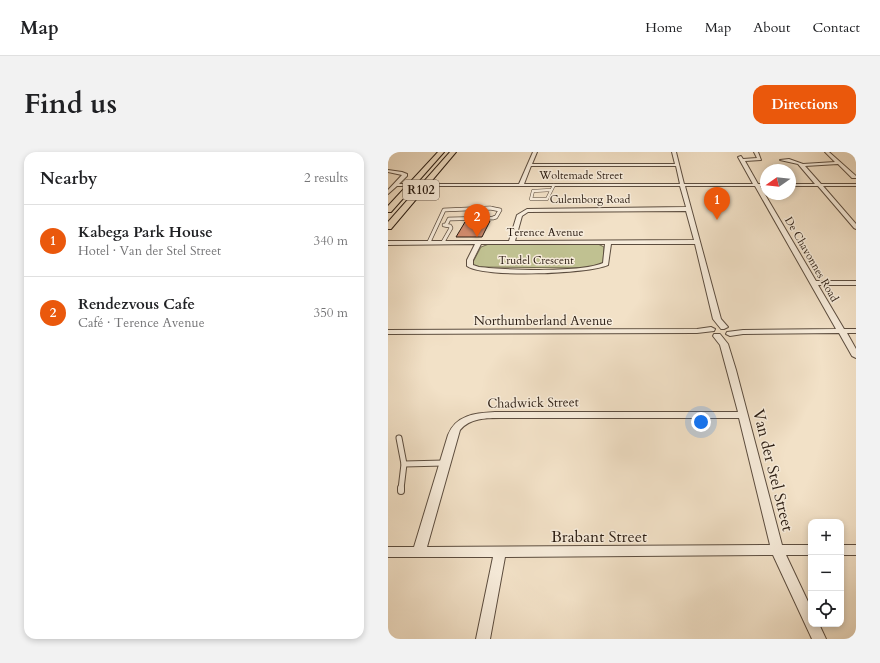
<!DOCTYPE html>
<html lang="en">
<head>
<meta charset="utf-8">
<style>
	:root { --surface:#fff; --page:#f2f2f2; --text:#202124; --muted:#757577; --line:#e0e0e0; --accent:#ea580c }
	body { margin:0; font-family:Cardo,serif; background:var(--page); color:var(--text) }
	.controls { position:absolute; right:12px; bottom:12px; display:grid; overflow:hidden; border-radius:8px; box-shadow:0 2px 6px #0003 }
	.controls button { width:36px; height:36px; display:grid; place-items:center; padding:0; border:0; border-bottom:1px solid var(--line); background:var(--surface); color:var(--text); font:20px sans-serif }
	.compass { position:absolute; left:372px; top:12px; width:36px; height:36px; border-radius:50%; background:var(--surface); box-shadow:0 2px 6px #0003; rotate:256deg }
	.you { position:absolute; left:313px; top:270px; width:14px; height:14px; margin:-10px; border:3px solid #fff; border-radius:50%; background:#1a73e8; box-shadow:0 0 0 6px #1a73e833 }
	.badge { display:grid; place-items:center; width:26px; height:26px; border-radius:50%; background:var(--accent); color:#fff; font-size:13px; font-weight:700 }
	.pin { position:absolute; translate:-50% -33px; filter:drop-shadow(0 1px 2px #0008) }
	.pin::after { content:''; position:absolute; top:21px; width:14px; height:12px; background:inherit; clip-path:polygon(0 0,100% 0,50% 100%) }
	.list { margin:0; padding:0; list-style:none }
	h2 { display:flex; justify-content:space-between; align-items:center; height:52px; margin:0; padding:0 16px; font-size:17px }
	h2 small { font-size:13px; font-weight:400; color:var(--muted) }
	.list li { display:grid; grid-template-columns:26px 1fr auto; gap:12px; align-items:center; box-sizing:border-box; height:72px; padding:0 16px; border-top:1px solid var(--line) }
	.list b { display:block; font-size:15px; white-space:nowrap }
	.list p { margin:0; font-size:13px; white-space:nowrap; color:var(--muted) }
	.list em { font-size:13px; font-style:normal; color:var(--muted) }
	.icon { flex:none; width:22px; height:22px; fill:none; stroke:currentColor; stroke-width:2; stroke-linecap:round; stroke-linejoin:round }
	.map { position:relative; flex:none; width:468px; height:487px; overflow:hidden; border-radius:12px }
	header { display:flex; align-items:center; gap:24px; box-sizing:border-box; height:56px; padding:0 20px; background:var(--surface); border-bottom:1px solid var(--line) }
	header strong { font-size:19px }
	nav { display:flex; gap:22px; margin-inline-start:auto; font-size:14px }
	.intro { display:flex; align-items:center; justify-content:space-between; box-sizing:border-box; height:96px; padding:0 24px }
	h1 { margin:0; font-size:28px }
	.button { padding:10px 18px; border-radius:12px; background:var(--accent); color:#fff; font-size:14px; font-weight:700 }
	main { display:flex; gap:24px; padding:0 24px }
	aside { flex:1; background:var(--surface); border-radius:12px; box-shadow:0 2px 6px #0003 }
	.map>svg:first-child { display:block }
</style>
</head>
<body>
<header>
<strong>Map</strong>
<nav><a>Home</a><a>Map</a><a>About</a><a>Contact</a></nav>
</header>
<div class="intro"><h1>Find us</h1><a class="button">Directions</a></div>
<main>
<aside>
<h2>Nearby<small>2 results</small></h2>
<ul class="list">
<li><span class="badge">1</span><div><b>Kabega Park House</b><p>Hotel · Van der Stel Street</p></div><em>340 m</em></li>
<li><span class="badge">2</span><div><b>Rendezvous Cafe</b><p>Café · Terence Avenue</p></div><em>350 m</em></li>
</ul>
</aside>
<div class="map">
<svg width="468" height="487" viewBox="0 0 468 487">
	<rect width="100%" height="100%" fill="#f2e1c7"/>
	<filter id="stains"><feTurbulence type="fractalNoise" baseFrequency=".005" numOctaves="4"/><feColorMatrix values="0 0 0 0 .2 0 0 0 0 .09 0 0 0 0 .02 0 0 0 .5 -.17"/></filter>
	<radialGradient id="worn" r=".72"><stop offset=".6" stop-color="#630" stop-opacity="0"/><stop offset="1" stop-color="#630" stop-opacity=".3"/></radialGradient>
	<polygon fill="#c0c191" stroke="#756e52" points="101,92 210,92 216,95 215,112 203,116 88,115 84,112 93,95"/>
	<polygon fill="#d38d6f" stroke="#2a1c12" points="102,69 94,85 68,85 77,70"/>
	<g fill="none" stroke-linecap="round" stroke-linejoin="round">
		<defs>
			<g id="service-far3">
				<polyline points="163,38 145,39 143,47 159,47 166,33"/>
				<polyline points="94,56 104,56"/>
			</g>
			<g id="service-far2">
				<polyline points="41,90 56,58 102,56 112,58 108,65 105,66 61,67 58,73"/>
				<polyline points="55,90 63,76 62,74 56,73"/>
			</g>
			<g id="service-far1">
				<polyline points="11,286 16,312 13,337"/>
				<polyline points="16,312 56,311"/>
			</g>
			<polyline id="service" points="13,339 13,336"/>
			<g id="minor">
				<path d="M145,0h4l-5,12h143l-3,-12h4l8,32h69l-15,-27 3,-1 2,3 14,-1 -3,-6h4l3,8 -16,1 13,23h8v2h-6l56,95h40v4h-38l26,44h12v4h-9l9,16v9l-4,-2 -13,-23 -96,1 -13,2 -4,-2 1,-2 16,-2 93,-1 -81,-143h-70l36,133 7,8 -4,2h-3l-8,-10 -18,-75h-84l-3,21c-19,9 -126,13 -141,1v-6l8,-16 -87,1v-4h121l8,-26 10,-6 159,-2 -6,-21h-283l-9,8v-4l14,-15 -14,-3v-2l14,2 5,2v2l-8,8h120zM143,14h145l4,18h-156zM298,59l8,29 -179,1 7,-25 6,-4zM93,92h124l-2,19c-23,10 -98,7 -124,4l-6,-2v-5z"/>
				<polygon points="437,0 441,0 468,24 468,26 464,26 450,12 417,14 433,32 468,32 468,34 435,34 468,72 468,77 466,76 430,34 402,34 402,32 427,32 410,12 392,8 401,7 415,12 447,10"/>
				<polygon points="323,175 327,177 326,179 309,181 0,182 0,178 309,177"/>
				<path d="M326,182h6l8,10 8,26 46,175h29v10h-25l25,53v16h8l7,15h-14l-39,-84 -268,2 -15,82h-14l17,-82h-105v-10h26l34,-112c8,-20 27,-22 47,-23h243l-18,-67 -7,-9zM113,266h238l31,127 -343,2 33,-117c10,-12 26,-12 41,-12z"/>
				<rect x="453" y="393" width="15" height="10"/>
			</g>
			<g id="primary">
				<polygon points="50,0 56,0 3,60 0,60 0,54"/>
				<polygon points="62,0 68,0 3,77 0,77 0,70"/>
			</g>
		</defs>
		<use href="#service-far3" stroke="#5c4d3f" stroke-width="3.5"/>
		<use href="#service-far2" stroke="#5c4d3f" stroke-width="4.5"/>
		<use href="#service-far1" stroke="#5c4d3f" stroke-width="7"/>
		<use href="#service" stroke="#5c4d3f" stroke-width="8"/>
		<use href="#minor" stroke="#5c4d3f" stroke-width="2"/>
		<use href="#primary" stroke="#2a1c12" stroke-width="2"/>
		<use href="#service-far3" stroke="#f7ecdb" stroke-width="2.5"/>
		<use href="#service-far2" stroke="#f7ecdb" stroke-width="3"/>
		<use href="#service-far1" stroke="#f7ecdb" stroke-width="5"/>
		<use href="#service" stroke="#f7ecdb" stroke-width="6"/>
		<use href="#minor" fill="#f7ecdb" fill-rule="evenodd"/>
		<use href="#primary" fill="#f2e1c7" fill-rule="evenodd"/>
	</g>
	<g text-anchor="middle" stroke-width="3" stroke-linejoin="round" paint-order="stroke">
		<g font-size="11" fill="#2a1c12" stroke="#f7ecdb">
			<text x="193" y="27">Woltemade Street</text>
			<text x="202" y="51">Culemborg Road</text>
			<text x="157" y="84">Terence Avenue</text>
			<text transform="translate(424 107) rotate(60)" y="4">De Chavonnes Road</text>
			<text x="148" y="112">Trudel Crescent</text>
		</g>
		<rect fill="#f7ecdb" stroke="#685a4e" stroke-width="1" x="15" y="28" width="36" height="20" rx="3"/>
		<g font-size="12" font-weight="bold" fill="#2a1c12">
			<text x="33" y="42">R102</text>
		</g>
		<g font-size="13" fill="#2a1c12" stroke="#f7ecdb">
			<text x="155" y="173">Northumberland Avenue</text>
			<text transform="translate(145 250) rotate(-1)" y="5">Chadwick Street</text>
		</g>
		<g font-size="16" fill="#2a1c12" stroke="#f7ecdb">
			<text transform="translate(386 318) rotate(76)" y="6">Van der Stel Street</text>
			<text x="211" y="390">Brabant Street</text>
		</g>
	</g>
	<rect width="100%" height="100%" filter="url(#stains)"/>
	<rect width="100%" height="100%" fill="url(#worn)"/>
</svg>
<div class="controls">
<button>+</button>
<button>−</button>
<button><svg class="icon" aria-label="locate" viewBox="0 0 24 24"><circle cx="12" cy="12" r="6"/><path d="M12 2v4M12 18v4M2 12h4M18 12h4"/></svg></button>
</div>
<svg class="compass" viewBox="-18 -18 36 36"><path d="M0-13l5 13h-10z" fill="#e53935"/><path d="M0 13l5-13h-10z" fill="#757577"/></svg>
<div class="you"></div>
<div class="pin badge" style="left:329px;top:68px">1</div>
<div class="pin badge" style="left:89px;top:85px">2</div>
</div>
</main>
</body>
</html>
